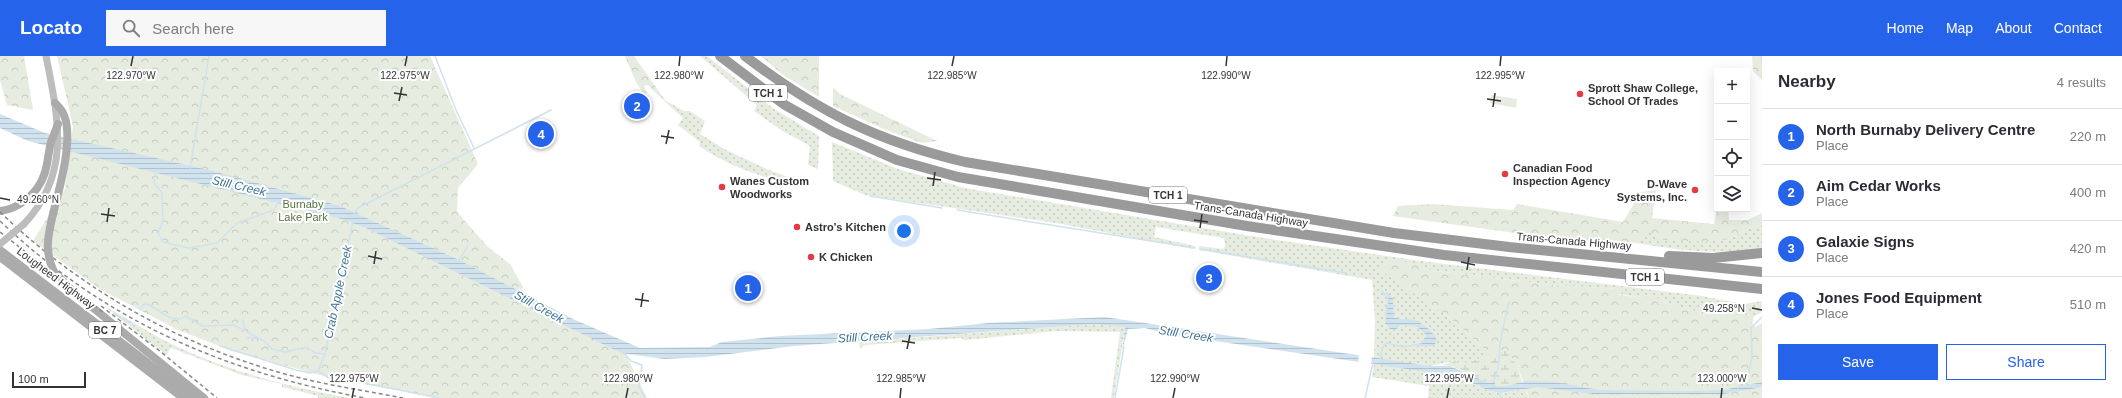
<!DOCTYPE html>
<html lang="en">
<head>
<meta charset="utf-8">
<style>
	:root { --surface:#fff; --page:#f7f7f7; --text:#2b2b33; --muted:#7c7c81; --line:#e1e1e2; --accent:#2563eb }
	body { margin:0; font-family:Arial,sans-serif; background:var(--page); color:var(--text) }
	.controls { position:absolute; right:12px; top:12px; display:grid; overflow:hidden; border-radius:0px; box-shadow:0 4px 16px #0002 }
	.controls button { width:36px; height:36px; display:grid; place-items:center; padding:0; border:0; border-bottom:1px solid var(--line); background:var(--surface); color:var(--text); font:20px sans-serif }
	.scale { position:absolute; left:12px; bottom:10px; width:74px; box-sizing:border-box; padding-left:4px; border:2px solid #333; border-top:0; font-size:11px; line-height:14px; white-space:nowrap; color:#333; -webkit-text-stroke:3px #fff; paint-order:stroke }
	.you { position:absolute; left:904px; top:175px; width:14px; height:14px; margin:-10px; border:3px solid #fff; border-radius:50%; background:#1a73e8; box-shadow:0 0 0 6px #1a73e833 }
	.badge { display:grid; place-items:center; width:26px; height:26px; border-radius:50%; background:var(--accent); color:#fff; font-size:13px; font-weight:700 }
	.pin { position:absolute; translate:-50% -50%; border:2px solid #fff; box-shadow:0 1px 4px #0006 }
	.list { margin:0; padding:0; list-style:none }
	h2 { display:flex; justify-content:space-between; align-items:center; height:52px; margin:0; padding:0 16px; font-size:17px }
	h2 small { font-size:13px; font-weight:400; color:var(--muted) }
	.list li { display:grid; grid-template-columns:26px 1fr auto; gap:12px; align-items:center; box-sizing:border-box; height:56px; padding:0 16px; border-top:1px solid var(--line) }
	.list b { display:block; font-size:15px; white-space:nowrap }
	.list p { margin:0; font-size:13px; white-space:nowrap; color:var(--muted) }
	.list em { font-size:13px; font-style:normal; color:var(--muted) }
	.actions { display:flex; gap:8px; padding:12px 16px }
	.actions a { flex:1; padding:9px 0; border:1px solid var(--accent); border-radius:0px; text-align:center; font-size:14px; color:var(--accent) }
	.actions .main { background:var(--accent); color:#fff }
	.icon { flex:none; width:22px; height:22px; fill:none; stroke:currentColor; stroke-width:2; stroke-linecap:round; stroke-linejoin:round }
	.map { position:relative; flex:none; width:1762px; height:342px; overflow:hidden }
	header { display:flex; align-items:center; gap:24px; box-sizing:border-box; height:56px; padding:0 20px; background:var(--accent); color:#fff }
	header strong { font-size:19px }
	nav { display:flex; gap:22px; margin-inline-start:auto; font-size:14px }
	.search { width:280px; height:36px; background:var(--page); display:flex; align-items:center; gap:10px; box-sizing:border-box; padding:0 14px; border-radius:0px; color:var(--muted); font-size:15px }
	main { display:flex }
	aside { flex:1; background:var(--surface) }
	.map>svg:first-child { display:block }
</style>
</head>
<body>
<header>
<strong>Locato</strong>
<div class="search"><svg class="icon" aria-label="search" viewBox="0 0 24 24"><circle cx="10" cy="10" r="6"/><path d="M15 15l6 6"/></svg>Search here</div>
<nav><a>Home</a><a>Map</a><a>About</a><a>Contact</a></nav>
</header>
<main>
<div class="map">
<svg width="1762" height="342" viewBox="0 0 1762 342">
	<defs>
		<pattern id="grass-dots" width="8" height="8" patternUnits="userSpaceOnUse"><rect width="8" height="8" fill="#e6ecdf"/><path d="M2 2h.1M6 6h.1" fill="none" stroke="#c6cbc0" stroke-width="1.8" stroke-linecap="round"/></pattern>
		<pattern id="forest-crowns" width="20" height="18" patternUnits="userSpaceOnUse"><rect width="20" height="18" fill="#e6ecdf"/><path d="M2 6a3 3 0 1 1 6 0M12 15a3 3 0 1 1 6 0" fill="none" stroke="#c6cbc0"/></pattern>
		<pattern id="wetland-marsh" width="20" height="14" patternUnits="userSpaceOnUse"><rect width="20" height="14" fill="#e6ecdf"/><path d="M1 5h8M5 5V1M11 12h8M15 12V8" fill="none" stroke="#c6cbc0"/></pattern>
		<pattern id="water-rules" width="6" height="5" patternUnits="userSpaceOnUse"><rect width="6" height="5" fill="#cfe2ee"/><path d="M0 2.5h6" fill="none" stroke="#b2c2cd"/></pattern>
	</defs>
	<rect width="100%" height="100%" fill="#fff"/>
	<g fill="url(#grass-dots)" fill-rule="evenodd">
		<polygon points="700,0 707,0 774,53 819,80 818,113 808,109 810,90 781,74 754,55 757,49"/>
		<path d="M661,42l23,13h6l15,10 -5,13 26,16 43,20 22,8 11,-2 -15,7c-32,-8 -60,-18 -88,-37l1,-4 -22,-17 5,-7z"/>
		<path d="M832,86l66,27 67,19 298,50 158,23 281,35 41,8 19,-3 -1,12 -7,3 -36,-2 -23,-3 -26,-7 -17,-9 -16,2 -16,-3 -2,-5 -67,-4 -123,-15 -11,-6h-32l-5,5 75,53 36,33 -29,9 -7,-3 -25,5 -56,-8 1,-38 -3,-40 -173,-30v-4l24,3 2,-3 -1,-8 -68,-11 -2,10 41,9 -2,3 -137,-26 -191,-28 -32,-14zM1386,237l7,5 1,19 5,2h11l27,21 -3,6h-19l6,-3 5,-8 -9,-8 -16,-2 -2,2 -9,2 -5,-4 3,-26z"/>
		<path d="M1762,169v23c-42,8 -85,2 -126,-5l12,-13 16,10 65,-1 23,-12z"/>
		<path d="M103,249c26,14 50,31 77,43 54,25 111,39 169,50h-31v-2l-36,-9v-3l-40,-9 -71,-27 -5,7z"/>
		<polygon points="1094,268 1125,271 1114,342 1111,342 1120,276 1056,275 965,284 961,282 865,289 860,293 859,286"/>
		<polygon points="1374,308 1448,317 1490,335 1501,337 1525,333 1529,342 1428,342 1429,330 1372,321"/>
	</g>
	<g fill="url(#forest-crowns)">
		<polygon points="0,0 24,0 33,54 7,49 0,24"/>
		<polygon points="57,0 430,0 478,108 458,132 457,156 488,191 510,208 523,231 520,243 624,294 647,342 441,342 335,323 232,295 176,273 100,233 33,185 65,133 73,70"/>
		<polygon points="625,0 634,0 665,44 661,42 648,29 644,30 647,37 644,39 635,24"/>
		<polygon points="761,0 819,0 819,41 783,19"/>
		<polygon points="1752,0 1762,0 1762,24 1753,15"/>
		<polygon points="833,31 840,38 937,85 922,87 886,74 833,50"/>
		<polygon points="1656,134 1652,162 1714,168 1717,152 1728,153 1729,164 1747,164 1762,157 1762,169 1752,171 1729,183 1706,186 1664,184 1648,175 1636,187 1543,181 1393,160 1398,150 1433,148 1513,154 1517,148 1623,166 1641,136"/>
		<polygon points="1392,203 1417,208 1428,214 1551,229 1619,233 1620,239 1636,241 1652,239 1669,248 1695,255 1754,260 1752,267 1755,271 1762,267 1762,342 1529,342 1517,309 1506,294 1491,299 1455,266 1379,213"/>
	</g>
	<polygon fill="url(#wetland-marsh)" points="1506,294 1517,309 1522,326 1504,330 1494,330 1495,326 1489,327 1451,310 1442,309 1455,305 1462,308"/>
	<polygon fill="#e6ecdf" points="1491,39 1517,43 1516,52 1490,47"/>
	<g fill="url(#water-rules)">
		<polygon points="0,58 45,77 213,115 340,150 459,204 573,263 640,292 710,291 722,286 780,280 929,273 988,267 1105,261 1430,310 1450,310 1489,327 1495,325 1495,330 1504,330 1527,325 1554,326 1599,334 1690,335 1723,334 1762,326 1762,331 1724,338 1594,338 1537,331 1501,337 1490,335 1448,317 1428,316 1167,278 1145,272 1128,273 1122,295 1125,271 1094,268 794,290 706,301 664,303 621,297 366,172 342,163 28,85 0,72"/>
		<path d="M1386,236l7,6 1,19c6,3 9,2 15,2 11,1 23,11 28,21l-3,6h-20l7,-3 5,-8 -9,-8 -16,-2 -6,5 -5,-1 -5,-5 3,-25z"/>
	</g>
	<g fill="#fff">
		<polygon points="842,277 851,277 856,288 848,289"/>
		<polygon points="1359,298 1372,300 1371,309 1358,307"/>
	</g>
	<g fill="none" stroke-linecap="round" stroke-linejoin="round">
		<g stroke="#cfe2ee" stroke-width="1.5">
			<polyline points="435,0 456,54 474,92"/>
			<polyline points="1761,0 1762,9"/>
			<polyline points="190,112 209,0"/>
			<polyline points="155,117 154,127 162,137 163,166 158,177 163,186 189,192 217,187 237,167 274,154 278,146"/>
			<polyline points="870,140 942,152"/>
			<polyline points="957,154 1195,192"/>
			<polyline points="354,158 358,152 551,54"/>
			<polyline points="1200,193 1346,217"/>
			<polyline points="458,205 468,190"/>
			<polyline points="1382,235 1388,243 1386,259 1387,260"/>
			<path d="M140,254l3,-5 4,-1c13,5 25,22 39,12l16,10 32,-1 30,16 8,8 13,3 21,-5 9,6 10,1 28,-132"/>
			<polyline points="114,258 133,268"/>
			<polyline points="243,264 245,274"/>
			<polyline points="247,282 256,282"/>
			<polyline points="220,290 296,314 310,317 318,315 329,322 349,324 439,342"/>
			<polyline points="623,296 631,305 642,309 639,331 645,342"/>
			<polyline points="1380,304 1382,292 1386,287 1403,291 1421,288"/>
			<polyline points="318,315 325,298"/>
			<path d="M1493,326c8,-14 5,-28 8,-43 2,-12 5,-25 8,-37"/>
			<polyline points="1738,332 1748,320 1752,301 1751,272 1762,261"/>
			<polyline points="1498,335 1501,342"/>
			<polyline points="1115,342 1124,291"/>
			<polyline points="1365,342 1373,307"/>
		</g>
		<path stroke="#bdbdbd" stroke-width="7" d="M24,168c48,-51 34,-106 22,-168"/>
		<g stroke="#ababab" stroke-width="8">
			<path d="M0,155c19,-2 38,-18 44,-36 4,-10 4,-22 7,-33 2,-6 5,-12 7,-18"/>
			<path d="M53,158c6,-24 22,-78 10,-101 -1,-3 -5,-7 -8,-10"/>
			<polyline points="0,194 194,342"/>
			<polyline points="0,201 183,342"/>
			<polyline points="54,216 76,238 204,342"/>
		</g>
		<g stroke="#9a9a9a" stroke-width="10">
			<polyline points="720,0 785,49 833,76 897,104 958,121 1247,170 1444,199 1762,233"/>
			<path d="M745,0c72,55 131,85 220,106l429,71 115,14 253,25"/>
			<polyline points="1669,200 1713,202 1762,197"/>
		</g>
		<g stroke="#888" stroke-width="1.5" stroke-dasharray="4 3" stroke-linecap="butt">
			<path d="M0,156c78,75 174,130 278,160 41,12 83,18 125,26"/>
			<path d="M0,165c105,100 224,151 365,177"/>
			<polyline points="0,176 104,257"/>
			<polyline points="101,250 161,296 217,342"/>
		</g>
		<polyline stroke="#bdbdbd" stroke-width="7" points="0,188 24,168"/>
		<path stroke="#ababab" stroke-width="8" d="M53,158c-5,22 -9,37 1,58"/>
	</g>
	<path fill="none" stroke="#333" stroke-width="1.5" d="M131,10l2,-10M405,10l2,-10M679,10l1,-10M952,10l2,-10M1226,10l1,-10M1500,10l1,-10M394,37l13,2M1487,43l14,2M399,45l3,-14M1493,51l2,-14M661,80l13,2M666,88l3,-14M927,122l14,2M933,130l2,-14M0,142l10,2M101,158l14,2M1194,164l14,2M107,166l2,-14M1200,172l2,-14M368,200l14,3M1461,206l14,3M374,208l2,-13M1467,214l2,-13M635,243l14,2M641,251l2,-14M1752,252l10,2M902,285l13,2M907,293l3,-14M352,342l2,-10M626,342l2,-10M900,342l1,-10M1173,342l2,-10M1447,342l2,-10M1721,342l1,-10"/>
	<g fill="#e63946" stroke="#fff" stroke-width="1.5">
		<circle cx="1580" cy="38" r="4"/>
		<circle cx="1505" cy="118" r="4"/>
		<circle cx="722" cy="131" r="4"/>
		<circle cx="1695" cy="134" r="4"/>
		<circle cx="797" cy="171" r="4"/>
		<circle cx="811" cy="201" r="4"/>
	</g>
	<g text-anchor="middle" stroke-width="4" stroke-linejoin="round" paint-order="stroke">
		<g fill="#fff" stroke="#707070" stroke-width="1">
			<rect x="749" y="29" width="38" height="16" rx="3"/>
			<rect x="1149" y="131" width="38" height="16" rx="3"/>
			<rect x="1626" y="213" width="38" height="16" rx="3"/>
			<rect x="89" y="266" width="32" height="16" rx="3"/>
		</g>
		<g font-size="10" font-weight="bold" fill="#333">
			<text x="768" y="41">TCH 1</text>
			<text x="1168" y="143">TCH 1</text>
			<text x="1645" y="225">TCH 1</text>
			<text x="105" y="278">BC 7</text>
		</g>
		<g font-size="11" font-weight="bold" fill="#333" stroke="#fff" text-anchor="start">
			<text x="1588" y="36">Sprott Shaw College,<tspan x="1588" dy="13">School Of Trades</tspan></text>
			<text x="1513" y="116">Canadian Food<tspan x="1513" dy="13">Inspection Agency</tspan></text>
			<text x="730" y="129">Wanes Custom<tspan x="730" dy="13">Woodworks</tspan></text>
			<text x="1687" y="132" text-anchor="end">D-Wave<tspan x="1687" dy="13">Systems, Inc.</tspan></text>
			<text x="805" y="175">Astro's Kitchen</text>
			<text x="819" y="205">K Chicken</text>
		</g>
		<g font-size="11" fill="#56703f" stroke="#fff">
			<text x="303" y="152">Burnaby<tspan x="303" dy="13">Lake Park</tspan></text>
		</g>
		<g font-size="11" fill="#333" stroke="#fff">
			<text transform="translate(1251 158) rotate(9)" y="4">Trans-Canada Highway</text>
			<text transform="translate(1574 185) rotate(5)" y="4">Trans-Canada Highway</text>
			<text transform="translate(56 222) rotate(37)" y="4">Lougheed Highway</text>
		</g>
		<g font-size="12" font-style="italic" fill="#3f7597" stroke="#fff">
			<text transform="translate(239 130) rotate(13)" y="4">Still Creek</text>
			<text transform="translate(338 236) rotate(-78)" y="4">Crab Apple Creek</text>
			<text transform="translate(539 251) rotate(29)" y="4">Still Creek</text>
			<text transform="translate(1186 278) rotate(9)" y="4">Still Creek</text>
			<text transform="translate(865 281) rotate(-3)" y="4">Still Creek</text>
		</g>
	</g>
	<g font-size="10" text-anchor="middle" fill="#333" stroke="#fff" stroke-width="4" stroke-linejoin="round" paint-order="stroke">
		<text x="131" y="23">122.970°W</text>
		<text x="952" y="23">122.985°W</text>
		<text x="405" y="23">122.975°W</text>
		<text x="679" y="23">122.980°W</text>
		<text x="1226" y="23">122.990°W</text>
		<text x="1500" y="23">122.995°W</text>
		<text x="38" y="147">49.260°N</text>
		<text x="1724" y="256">49.258°N</text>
		<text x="354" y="326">122.975°W</text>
		<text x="628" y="326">122.980°W</text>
		<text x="901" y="326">122.985°W</text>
		<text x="1175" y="326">122.990°W</text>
		<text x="1449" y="326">122.995°W</text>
		<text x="1722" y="326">123.000°W</text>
	</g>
</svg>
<div class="controls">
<button>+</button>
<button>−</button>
<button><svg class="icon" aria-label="locate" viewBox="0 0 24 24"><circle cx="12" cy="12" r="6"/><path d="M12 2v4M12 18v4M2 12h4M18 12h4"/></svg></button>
<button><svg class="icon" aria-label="layers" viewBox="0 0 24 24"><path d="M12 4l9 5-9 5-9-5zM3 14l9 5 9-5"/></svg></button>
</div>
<div class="scale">100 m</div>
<div class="you"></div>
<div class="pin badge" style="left:748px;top:232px">1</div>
<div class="pin badge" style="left:637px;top:50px">2</div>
<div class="pin badge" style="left:1209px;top:222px">3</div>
<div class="pin badge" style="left:541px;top:78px">4</div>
</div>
<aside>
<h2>Nearby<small>4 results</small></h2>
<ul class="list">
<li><span class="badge">1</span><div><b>North Burnaby Delivery Centre</b><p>Place</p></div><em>220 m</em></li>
<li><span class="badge">2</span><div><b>Aim Cedar Works</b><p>Place</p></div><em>400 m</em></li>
<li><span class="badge">3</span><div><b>Galaxie Signs</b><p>Place</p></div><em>420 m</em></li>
<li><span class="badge">4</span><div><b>Jones Food Equipment</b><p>Place</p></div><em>510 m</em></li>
</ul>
<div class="actions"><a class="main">Save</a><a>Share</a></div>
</aside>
</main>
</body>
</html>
